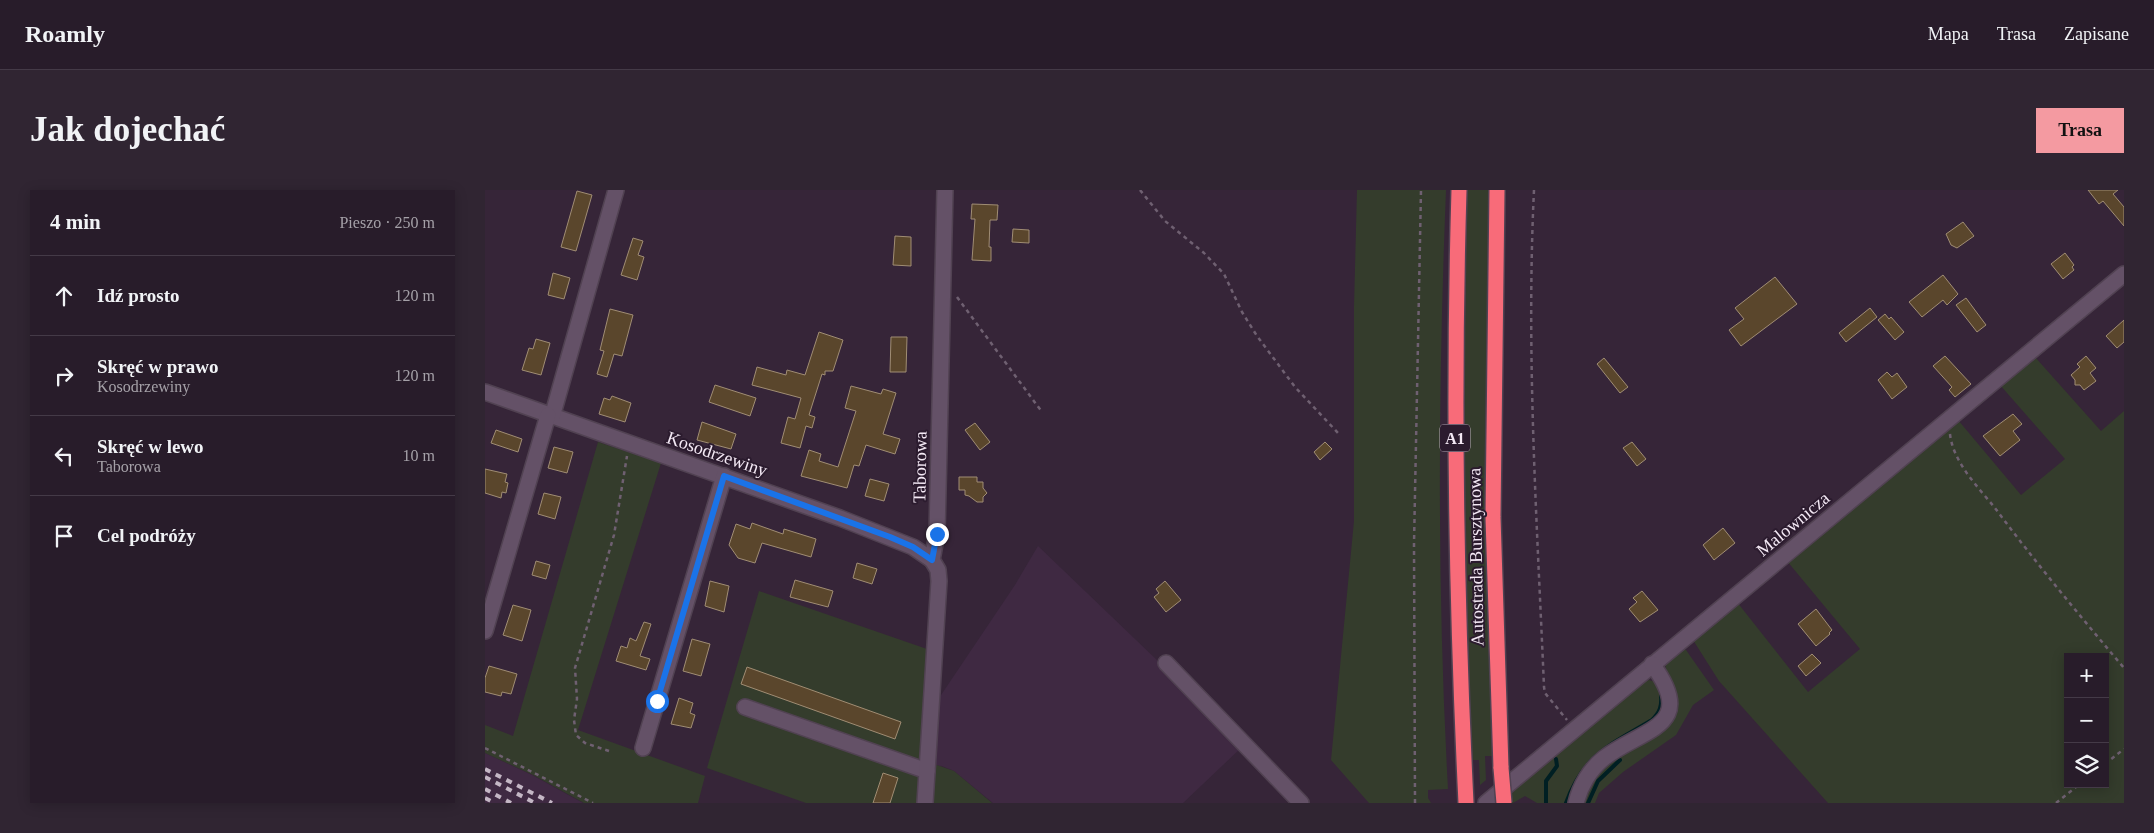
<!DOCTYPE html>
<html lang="pl">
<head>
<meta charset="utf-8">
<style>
	:root { --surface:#281c2a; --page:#302532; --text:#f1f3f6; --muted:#a5a1a8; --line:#443a47; --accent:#f49aa1 }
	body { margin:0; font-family:"Times New Roman",serif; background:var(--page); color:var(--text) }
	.controls { position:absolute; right:15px; bottom:15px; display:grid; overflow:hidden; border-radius:0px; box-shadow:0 2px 12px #0003 }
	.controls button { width:45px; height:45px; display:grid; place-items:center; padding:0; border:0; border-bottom:1px solid var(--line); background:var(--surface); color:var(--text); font:25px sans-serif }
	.stop { position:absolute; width:15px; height:15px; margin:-11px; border:4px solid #1a73e8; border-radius:50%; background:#fff }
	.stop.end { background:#1a73e8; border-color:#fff; box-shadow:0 1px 5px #0008 }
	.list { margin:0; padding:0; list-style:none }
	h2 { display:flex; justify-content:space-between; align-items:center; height:65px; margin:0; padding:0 20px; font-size:21px }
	h2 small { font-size:16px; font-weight:400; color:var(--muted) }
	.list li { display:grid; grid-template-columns:32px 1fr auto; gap:15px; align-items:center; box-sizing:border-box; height:80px; padding:0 20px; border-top:1px solid var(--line) }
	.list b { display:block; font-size:19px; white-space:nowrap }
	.list p { margin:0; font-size:16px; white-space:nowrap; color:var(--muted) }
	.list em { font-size:16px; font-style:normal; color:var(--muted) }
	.icon { flex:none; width:28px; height:28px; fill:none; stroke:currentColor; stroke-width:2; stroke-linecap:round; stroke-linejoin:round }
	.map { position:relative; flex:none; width:1639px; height:613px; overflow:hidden; border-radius:0px }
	header { display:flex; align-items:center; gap:30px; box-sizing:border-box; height:70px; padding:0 25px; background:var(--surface); border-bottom:1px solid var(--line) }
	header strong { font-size:24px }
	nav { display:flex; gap:28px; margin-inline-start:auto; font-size:18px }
	.intro { display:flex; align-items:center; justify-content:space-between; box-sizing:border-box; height:120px; padding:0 30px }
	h1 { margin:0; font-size:35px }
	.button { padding:12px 22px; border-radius:0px; background:var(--accent); color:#111; font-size:18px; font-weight:700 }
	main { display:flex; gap:30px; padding:0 30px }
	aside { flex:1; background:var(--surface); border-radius:0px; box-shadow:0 2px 12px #0003 }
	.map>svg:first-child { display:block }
</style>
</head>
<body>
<header>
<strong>Roamly</strong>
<nav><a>Mapa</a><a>Trasa</a><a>Zapisane</a></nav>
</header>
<div class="intro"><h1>Jak dojechać</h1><a class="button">Trasa</a></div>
<main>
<aside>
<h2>4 min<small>Pieszo · 250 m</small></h2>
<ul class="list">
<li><svg class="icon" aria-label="ahead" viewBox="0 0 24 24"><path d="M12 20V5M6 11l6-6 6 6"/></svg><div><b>Idź prosto</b></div><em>120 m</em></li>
<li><svg class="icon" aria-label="right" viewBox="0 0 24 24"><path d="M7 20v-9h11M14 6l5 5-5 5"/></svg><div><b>Skręć w prawo</b><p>Kosodrzewiny</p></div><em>120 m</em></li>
<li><svg class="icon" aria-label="left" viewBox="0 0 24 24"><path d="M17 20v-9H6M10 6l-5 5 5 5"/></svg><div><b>Skręć w lewo</b><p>Taborowa</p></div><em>10 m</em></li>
<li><svg class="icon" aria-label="arrive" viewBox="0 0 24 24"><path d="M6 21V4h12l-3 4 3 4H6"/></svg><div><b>Cel podróży</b></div></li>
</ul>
</aside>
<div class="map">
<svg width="1639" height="613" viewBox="0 0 1639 613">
	<rect width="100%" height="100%" fill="#362538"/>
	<g fill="#3f2942">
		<polygon points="553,356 675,473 757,557 698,613 508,613 469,581 457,576 442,575 448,517 530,395"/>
		<polygon points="0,563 47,585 98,613 0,613"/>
	</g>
	<g fill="#343c2c" fill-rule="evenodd">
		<path d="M872,0h89c-8,200 -9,399 2,599l-20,1v8l3,5h-62l-38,-43 23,-239v-214z"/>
		<path d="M982,0h22l-4,260 7,306h-7l1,24 -6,5 -1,-25h-9c-6,-190 -7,-380 -3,-570z"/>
		<path d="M1550,167l66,74 23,-20v392h-296l-109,-122 -26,-41 44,-38 71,90 52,-43 -73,-88 171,-141 63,75 44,-36 -65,-74zM1583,467h37v127h-37z"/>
		<polygon points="113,252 176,273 93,540 220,586 213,613 99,613 48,585 0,563 0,535 28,546"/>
		<polygon points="274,401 442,459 433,613 321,613 222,578"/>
		<path d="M1195,459l6,1 28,40 -21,15 -17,30 -53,37 -24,21 -4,10h-13c6,-15 12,-28 24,-39 26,-20 70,-25 71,-64 0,-14 -10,-23 -12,-36z"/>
		<polygon points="1164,490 1170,492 1178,504 1175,525 1152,543 1085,613 1052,613 1040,606 1028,613 1010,613 1160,491"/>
		<polygon points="452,575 469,581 507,613 444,613 450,577"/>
	</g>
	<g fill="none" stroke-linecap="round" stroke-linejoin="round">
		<g stroke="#001f23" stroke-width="4">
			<polyline points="1061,613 1061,591 1072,576 1071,569"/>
			<path d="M1081,613c18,-49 44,-58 86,-83 8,-8 10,-14 9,-25"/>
			<polyline points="1103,613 1113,591 1135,570"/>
		</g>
	</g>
	<g fill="#5a462c" stroke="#a08d74">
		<polygon points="1603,0 1633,0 1628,4 1639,17 1639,36 1618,11 1614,14"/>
		<polygon points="92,1 107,5 91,61 76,57"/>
		<polygon points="487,14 513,15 512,30 505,30 504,57 506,57 506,71 487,70 490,29 486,29"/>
		<polygon points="1478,32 1489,46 1472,58 1466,55 1461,44"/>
		<polygon points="528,39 544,40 544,53 527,52"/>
		<polygon points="410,46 426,47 426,76 408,75"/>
		<polygon points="148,48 158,51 153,65 159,67 152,90 136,85"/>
		<polygon points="1580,63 1589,75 1587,77 1589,80 1578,89 1566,74"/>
		<polygon points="68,83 85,88 79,109 63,105"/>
		<polygon points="1458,85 1473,104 1462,115 1458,110 1437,127 1424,112"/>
		<polygon points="1290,87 1312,114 1256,156 1244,140 1259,129 1250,118"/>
		<polygon points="1481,108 1501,135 1492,142 1471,115"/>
		<polygon points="1385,118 1392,127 1361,152 1354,143"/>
		<polygon points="125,119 148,125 137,166 129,164 122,187 112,184 119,161 115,160"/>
		<polygon points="1400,124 1404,129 1406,127 1419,142 1410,150 1393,130"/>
		<polygon points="1639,130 1639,152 1632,158 1621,146"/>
		<polygon points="334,142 358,150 348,181 340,181 340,185 337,184 324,225 330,227 327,238 321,236 315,258 296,253 303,227 310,229 316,208 267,195 272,177 301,185 302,180 320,185"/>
		<polygon points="406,147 422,147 421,182 405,182"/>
		<polygon points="51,149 65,153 56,185 37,180 44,158 48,159"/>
		<polygon points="1460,166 1486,194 1470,207 1464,200 1467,197 1448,176"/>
		<polygon points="1601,166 1611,178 1605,183 1611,191 1599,200 1595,195 1590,195 1590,190 1586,185 1595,177 1592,174"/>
		<polygon points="1119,168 1143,197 1135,203 1112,174"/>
		<polygon points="1402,182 1407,187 1412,183 1422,197 1407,209 1393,190"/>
		<polygon points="230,195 271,208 265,226 224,212"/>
		<polygon points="366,196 396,204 398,199 411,203 398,244 415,249 410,264 381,255 374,276 369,275 362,298 316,286 324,260 336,264 334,271 353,277 371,221 360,218"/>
		<polygon points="127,206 146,213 140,232 114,224 119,208 125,210"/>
		<polygon points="1528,224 1537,234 1528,241 1535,250 1515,266 1498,246"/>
		<polygon points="217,232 251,244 246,259 212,250"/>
		<polygon points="490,233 505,252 495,260 480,240"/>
		<polygon points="11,240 37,249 33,262 6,253"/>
		<polygon points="840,252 847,259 835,270 829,262"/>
		<polygon points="1147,252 1161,269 1152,276 1138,258"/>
		<polygon points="69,257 88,262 82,283 63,278"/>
		<polygon points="0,279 22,284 20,292 23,293 21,303 17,302 16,308 0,303"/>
		<polygon points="474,287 492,287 492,292 498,292 498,298 502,303 498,307 498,312 492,312 484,306 480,305 480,300 474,300"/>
		<polygon points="385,289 404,294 399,311 380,306"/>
		<polygon points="59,303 76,307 70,329 53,324"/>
		<polygon points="267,333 298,344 299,339 331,349 326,367 277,353 270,373 253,368 244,355 251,334 265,339"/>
		<polygon points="1238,338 1250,353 1229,370 1218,355"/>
		<polygon points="51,371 65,375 61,389 47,385"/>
		<polygon points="372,373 392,379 387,394 368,388"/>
		<polygon points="310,390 348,401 343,417 305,407"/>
		<polygon points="225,391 244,396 239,422 220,416"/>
		<polygon points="680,391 696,410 681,422 669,407 674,403 671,399"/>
		<polygon points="1157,401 1173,420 1155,432 1144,419 1152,412 1148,408"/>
		<polygon points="28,415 46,420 37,451 18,445"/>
		<polygon points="1331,419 1347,440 1344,443 1345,444 1331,456 1313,434"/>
		<polygon points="159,432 166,434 155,466 165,469 161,480 131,471 136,456 142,458 145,448 151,451"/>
		<polygon points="207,449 225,454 216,486 198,481"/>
		<polygon points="1327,464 1336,473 1321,486 1313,476"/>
		<polygon points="4,476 32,484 26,504 17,502 16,506 0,502 0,488"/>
		<polygon points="262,477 416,532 410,549 256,494"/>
		<polygon points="194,508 208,513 205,523 210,525 206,538 186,534"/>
		<polygon points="398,583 413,588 405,613 388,613"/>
	</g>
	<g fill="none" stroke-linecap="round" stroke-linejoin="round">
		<defs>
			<g id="minor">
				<polyline points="0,202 355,328 428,357 447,370"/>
				<polyline points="67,227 131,0"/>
				<polyline points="0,441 63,225"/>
				<polyline points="681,473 816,613"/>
				<polyline points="260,517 442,581"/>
				<polyline points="158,558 239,286"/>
				<polyline points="440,613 454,391 453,380 447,370 452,343 460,0"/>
				<polyline points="1001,613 1639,84"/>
				<path d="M1091,613c4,-17 14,-34 28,-45 39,-30 95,-31 48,-94"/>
			</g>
			<g id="highway">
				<path d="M974,0c-6,205 -3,409 7,613"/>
				<polyline points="1012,0 1008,327 1016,578"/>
			</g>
		</defs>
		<use href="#minor" stroke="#514252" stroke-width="18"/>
		<use href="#highway" stroke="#514252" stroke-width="18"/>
		<g stroke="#6f6071" stroke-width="2.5" stroke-dasharray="4 4" stroke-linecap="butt">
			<polyline points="655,0 680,31 719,63 739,84 757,122 772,146 810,197 853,243"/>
			<path d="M1049,0c-8,166 3,331 10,497l1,6 22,27"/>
			<polyline points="472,107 557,222"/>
			<path d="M1465,244c3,28 28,53 45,74 41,55 85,108 129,160"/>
			<polyline points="0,558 108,613"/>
			<polyline points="124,561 100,553 91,545 89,530 92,509 90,478 129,345 142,266"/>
			<polyline points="1620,574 1639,559"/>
			<polyline points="930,613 929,354 936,0"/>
			<polyline points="1571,613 1595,594"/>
		</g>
		<use href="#minor" stroke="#645167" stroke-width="15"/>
		<use href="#highway" stroke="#f86b79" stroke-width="15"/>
		<g stroke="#c4b7c5" stroke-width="4" stroke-dasharray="6 6" stroke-linecap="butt">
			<polyline points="0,579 67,613"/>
			<polyline points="0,587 50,613"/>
			<polyline points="0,599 26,613"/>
			<polyline points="0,608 10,613"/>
		</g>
		<defs>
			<polyline id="highway-bridge" points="1016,578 1019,613"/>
		</defs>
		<use href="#highway-bridge" stroke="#514252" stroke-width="18" stroke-linecap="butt"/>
		<use href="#highway-bridge" stroke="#f86b79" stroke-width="15"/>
	</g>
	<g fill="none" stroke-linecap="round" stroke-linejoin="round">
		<polyline stroke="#1a73e8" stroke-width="6" points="172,511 239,286 405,347 428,357 447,370 452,344"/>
	</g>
	<g text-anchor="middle" stroke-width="4" stroke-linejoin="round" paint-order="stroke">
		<rect fill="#2b1b2e" stroke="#b8abb9" stroke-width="1" x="955" y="234.5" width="30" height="27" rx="4"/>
		<g font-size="16" font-weight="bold" fill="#f4e9f5">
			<text x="970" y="254">A1</text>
		</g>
		<g font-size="18" fill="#f4e9f5" stroke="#2b1b2e">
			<text transform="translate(232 264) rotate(19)" y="6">Kosodrzewiny</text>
			<text transform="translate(435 277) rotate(-89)" y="6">Taborowa</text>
			<text transform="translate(1308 334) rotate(-40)" y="6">Malownicza</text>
			<text transform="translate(991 367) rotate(-91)" y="6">Autostrada Bursztynowa</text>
		</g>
	</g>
</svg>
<div class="controls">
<button>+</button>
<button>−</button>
<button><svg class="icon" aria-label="layers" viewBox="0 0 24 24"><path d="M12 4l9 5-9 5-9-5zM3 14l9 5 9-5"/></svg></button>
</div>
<div class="stop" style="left:172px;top:511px"></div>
<div class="stop end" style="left:452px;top:344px"></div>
</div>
</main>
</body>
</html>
